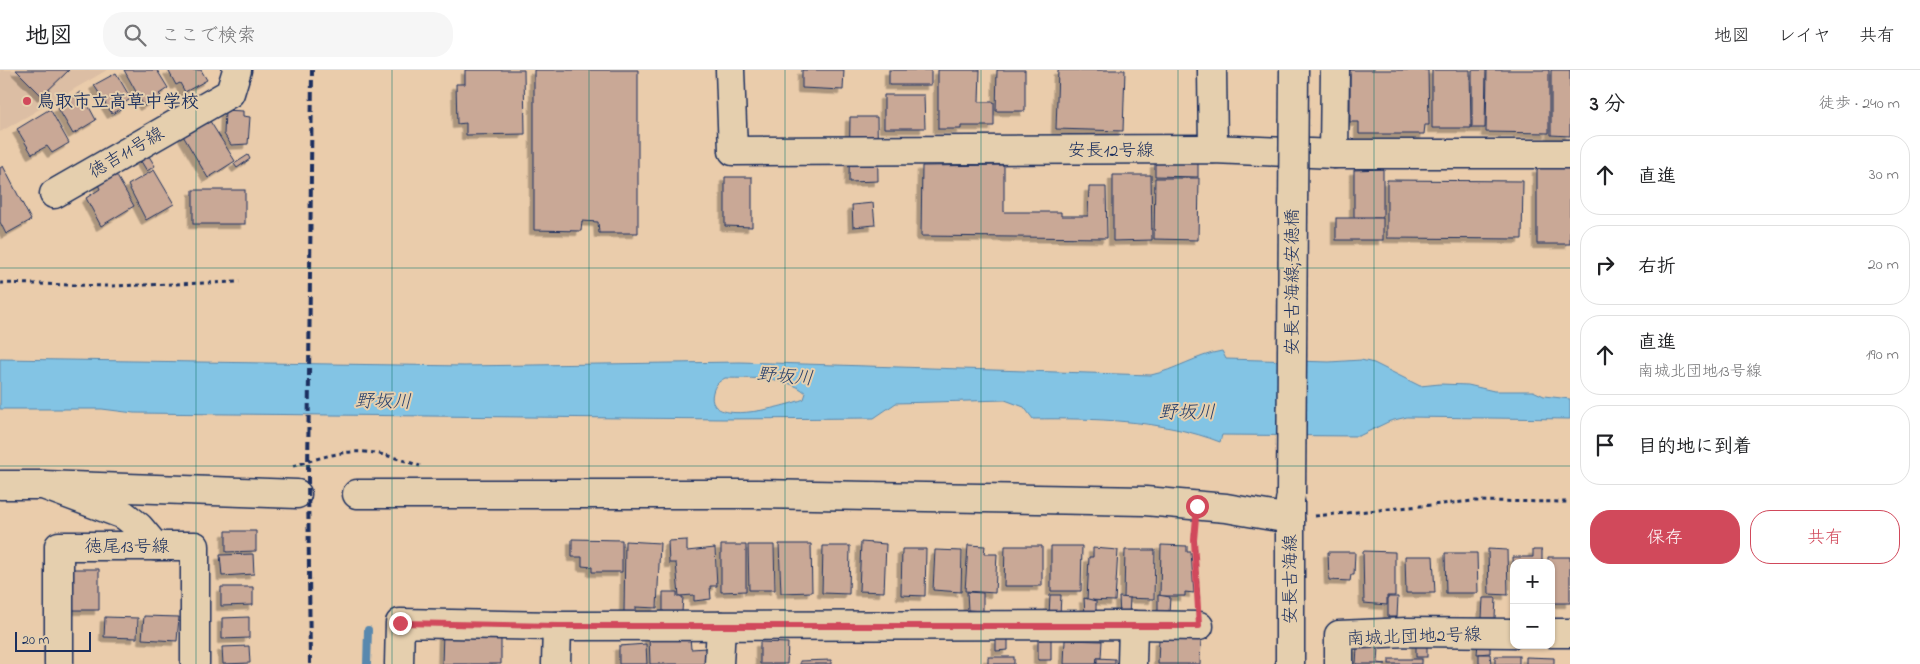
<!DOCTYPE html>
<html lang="ja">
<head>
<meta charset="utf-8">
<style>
	:root { --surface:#fff; --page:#f6f6f6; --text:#202124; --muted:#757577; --line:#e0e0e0; --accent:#d1495b }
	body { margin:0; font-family:"Indie Flower","Klee One",sans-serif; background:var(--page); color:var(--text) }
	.controls { position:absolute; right:15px; bottom:15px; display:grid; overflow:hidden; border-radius:10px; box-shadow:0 1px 4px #0004 }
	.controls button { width:45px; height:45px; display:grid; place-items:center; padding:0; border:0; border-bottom:1px solid var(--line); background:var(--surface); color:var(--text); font:25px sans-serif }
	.scale { position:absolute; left:15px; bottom:12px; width:76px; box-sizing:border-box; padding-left:5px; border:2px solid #1b2f5e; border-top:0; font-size:14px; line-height:18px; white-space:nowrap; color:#1b2f5e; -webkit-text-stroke:4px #e5cfae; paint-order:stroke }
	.stop { position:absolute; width:15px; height:15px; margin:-11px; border:4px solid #d1495b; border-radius:50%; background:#fff }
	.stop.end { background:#d1495b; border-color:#fff; box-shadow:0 1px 5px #0008 }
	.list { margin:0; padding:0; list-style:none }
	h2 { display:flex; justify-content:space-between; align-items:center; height:65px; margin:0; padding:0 20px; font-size:21px }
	h2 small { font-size:16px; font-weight:400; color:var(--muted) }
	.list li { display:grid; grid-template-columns:32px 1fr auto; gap:15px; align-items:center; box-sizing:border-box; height:80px; margin:0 10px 10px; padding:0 10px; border:1px solid var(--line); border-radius:20px }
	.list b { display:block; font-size:19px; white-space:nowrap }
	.list p { margin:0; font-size:16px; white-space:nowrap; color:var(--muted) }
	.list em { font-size:16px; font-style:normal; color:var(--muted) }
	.actions { display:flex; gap:10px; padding:15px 20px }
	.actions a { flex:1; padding:11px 0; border:1px solid var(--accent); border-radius:20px; text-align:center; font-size:18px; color:var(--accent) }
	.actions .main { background:var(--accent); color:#fff }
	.icon { flex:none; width:28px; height:28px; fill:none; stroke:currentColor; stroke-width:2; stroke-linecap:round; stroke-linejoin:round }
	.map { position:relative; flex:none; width:1570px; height:594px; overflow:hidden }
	header { display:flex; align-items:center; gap:30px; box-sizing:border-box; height:70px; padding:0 25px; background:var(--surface); border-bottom:1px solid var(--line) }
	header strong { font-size:24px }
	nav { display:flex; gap:28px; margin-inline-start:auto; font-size:18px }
	.search { width:350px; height:45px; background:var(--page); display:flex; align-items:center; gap:12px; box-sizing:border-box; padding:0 18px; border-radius:20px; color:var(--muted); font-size:19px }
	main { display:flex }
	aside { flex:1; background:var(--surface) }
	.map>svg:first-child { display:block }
</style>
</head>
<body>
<header>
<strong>地図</strong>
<div class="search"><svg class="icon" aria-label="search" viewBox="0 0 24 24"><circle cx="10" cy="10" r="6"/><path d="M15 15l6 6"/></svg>ここで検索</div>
<nav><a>地図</a><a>レイヤ</a><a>共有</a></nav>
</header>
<main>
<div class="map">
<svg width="1570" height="594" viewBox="0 0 1570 594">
	<defs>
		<filter id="shadow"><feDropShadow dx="-4.5" dy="4.5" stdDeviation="0" flood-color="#0004"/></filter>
	</defs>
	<rect width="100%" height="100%" fill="#eaccab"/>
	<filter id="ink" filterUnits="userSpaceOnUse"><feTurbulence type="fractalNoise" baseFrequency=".02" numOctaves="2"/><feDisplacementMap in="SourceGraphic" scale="10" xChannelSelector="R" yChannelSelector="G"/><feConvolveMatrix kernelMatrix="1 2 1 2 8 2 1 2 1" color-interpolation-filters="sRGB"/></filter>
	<g filter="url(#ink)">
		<polygon fill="#dcbea4" points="0,0 107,0 0,62"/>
		<path fill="#83c4e4" stroke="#5988ae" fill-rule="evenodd" d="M1222,281l4,8 103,3 32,-2 13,3 46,23 20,-2 28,1 26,6h39l11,5 26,3v20l-163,-2 -17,4 -31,15 -137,-1 -2,7c-56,-22 -127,-24 -187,-23l-9,-12 -19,-7 -109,3 -22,15 -151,1 -589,-6 -32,-4h-102v-50l464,7 276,-4 411,13c24,-5 46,-20 71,-24zM725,308c27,1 60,-3 81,15l-2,6c-15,6 -101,31 -91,-7 2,-7 5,-10 12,-14z"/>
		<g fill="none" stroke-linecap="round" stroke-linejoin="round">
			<polyline stroke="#5988ae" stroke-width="8" points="367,594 368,560"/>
		</g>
		<g fill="#c9a896" stroke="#1b2f5e" filter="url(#shadow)">
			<polygon points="16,0 69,0 42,26"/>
			<polygon points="124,0 157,0 168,18 159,24 161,26 144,36"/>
			<polygon points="168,0 201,0 207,10 185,22 180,13 176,15"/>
			<polygon points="465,0 524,0 525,64 466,65 466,53 457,54 456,14 465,14"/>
			<polygon points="534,0 638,0 638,163 599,163 598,152 582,151 581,161 534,160"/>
			<polygon points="802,0 844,0 843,20 802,18"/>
			<rect x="889" y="0" width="42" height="15"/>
			<polygon points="938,0 980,0 979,32 994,32 994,56 961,56 961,59 938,59"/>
			<polygon points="997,0 1025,0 1025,41 996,41"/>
			<polygon points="1058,0 1125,0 1123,61 1056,59"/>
			<polygon points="1340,0 1428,0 1429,55 1425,55 1424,64 1359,64 1359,52 1350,52 1350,4 1340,4"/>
			<polygon points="1432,0 1470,0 1471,58 1432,58"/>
			<polygon points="1472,0 1486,0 1485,58 1472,58"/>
			<polygon points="1487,0 1549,0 1549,63 1486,62"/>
			<polygon points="1551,0 1570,0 1570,66 1551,65"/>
			<polygon points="116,3 131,29 122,34 124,37 112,44 94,15"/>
			<polygon points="81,22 96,50 73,64 58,38"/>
			<polygon points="884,25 924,25 925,58 884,58"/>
			<polygon points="50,39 69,73 52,83 47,76 32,84 17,59"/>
			<polygon points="225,40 243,41 243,46 250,47 248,74 231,75 224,64"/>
			<polygon points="850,47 877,47 878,111 849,112"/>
			<polygon points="208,48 235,91 208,108 182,64"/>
			<polygon points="147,83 155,96 147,101 139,88"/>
			<polygon points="248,85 250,89 237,98 234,94"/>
			<polygon points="1155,93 1198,93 1198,107 1155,106"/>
			<polygon points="1004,95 1004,142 1061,142 1061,146 1088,146 1089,117 1106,117 1107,168 921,166 922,96"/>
			<polygon points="3,96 31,150 6,164 0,152 0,98"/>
			<rect x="1537" y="98" width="33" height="76"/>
			<polygon points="1383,99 1383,147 1354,147 1354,100"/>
			<polygon points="154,100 174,134 146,150 128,115"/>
			<polygon points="114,101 134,136 101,156 86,128 100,119 97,112"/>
			<polygon points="1113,105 1151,105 1152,170 1113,171"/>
			<polygon points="725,107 752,107 752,157 725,156"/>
			<polygon points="1155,108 1199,108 1198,170 1154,169"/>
			<polygon points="1387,110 1523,111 1522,169 1387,168"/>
			<rect x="193" y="120" width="52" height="34"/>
			<polygon points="873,133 875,155 853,157 852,135"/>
			<rect x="1336" y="148" width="47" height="22"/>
			<polygon points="226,461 256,461 256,481 226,482"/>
			<polygon points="572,469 622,470 622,502 592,502 592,497 582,496 582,487 572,487"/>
			<polygon points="687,470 687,481 715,478 717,516 710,516 711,529 694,531 694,525 679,526 676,493 669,493 668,471"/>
			<polygon points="625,471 660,473 657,538 636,537 636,543 624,542"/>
			<polygon points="861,472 886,474 884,522 859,521"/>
			<polygon points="779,474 811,474 812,522 781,523"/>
			<polygon points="721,475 746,475 746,521 721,522"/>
			<polygon points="748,475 774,475 775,520 749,520"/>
			<polygon points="968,475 985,476 984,484 997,484 995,523 965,521"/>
			<polygon points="1161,475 1187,476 1187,482 1191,482 1194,523 1185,522 1185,526 1160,526"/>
			<polygon points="823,476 850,476 849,524 822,523"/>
			<polygon points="1005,476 1042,476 1042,516 1004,516"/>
			<polygon points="1051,476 1082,476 1081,521 1051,521"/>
			<polygon points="1093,478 1118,480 1115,531 1087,530 1089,487 1093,487"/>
			<polygon points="902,479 926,479 925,526 901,525"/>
			<polygon points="1488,479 1507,480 1508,525 1489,524"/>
			<polygon points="935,480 962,481 961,522 933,520"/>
			<polygon points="1125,480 1155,480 1154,529 1124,528"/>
			<polygon points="1533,480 1542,480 1542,493 1514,493 1514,515 1513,487 1533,487"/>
			<polygon points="1363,481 1395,482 1395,526 1387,526 1387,535 1364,533"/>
			<polygon points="1328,482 1355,482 1354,505 1351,505 1350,511 1329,510"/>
			<polygon points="1445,483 1477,483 1478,523 1446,523"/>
			<polygon points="253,484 254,504 222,506 220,485"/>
			<polygon points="1405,486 1433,486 1435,523 1406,523"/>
			<polygon points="1548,487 1570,487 1570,533 1551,533 1551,493 1548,493"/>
			<polygon points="67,499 99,499 99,540 68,540"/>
			<polygon points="221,517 253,517 253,535 221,536"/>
			<polygon points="663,522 677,522 677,527 683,527 682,542 663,542"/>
			<polygon points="967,522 983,523 983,541 968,540"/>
			<polygon points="1050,525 1061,525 1060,545 1049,545"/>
			<polygon points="1158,525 1170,527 1169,544 1158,543"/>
			<polygon points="1119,527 1130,528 1129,546 1120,546"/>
			<polygon points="1388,527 1398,527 1397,547 1388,547"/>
			<polygon points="1084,528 1096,531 1096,545 1085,545"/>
			<polygon points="1483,528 1496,528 1495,548 1482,548"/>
			<polygon points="144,546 179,547 177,571 142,569"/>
			<polygon points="105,547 138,548 137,568 104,567"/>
			<polygon points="249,547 249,568 222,569 222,548"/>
			<polygon points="443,563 501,566 501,594 442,594"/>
			<polygon points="649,566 690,567 691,579 707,578 708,594 650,594"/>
			<polygon points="996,569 1008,569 1008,580 996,581"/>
			<polygon points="1051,569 1051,590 1038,590 1038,570"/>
			<polygon points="1159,569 1201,570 1200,594 1158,594"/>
			<polygon points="1065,570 1102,571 1101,588 1097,588 1096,594 1064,594"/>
			<polygon points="760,572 788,573 787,594 760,594"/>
			<rect x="1416" y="572" width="11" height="15"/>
			<polygon points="1478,573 1490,573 1490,583 1477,584"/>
			<polygon points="646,574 647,594 619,594 619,576"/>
			<polygon points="249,576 250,593 223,594 222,577"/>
			<polygon points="1357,577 1379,577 1378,593 1386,594 1356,594"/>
			<polygon points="1479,584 1490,584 1491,594 1479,594"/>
			<rect x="1495" y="586" width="24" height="8"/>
			<rect x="988" y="587" width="26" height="7"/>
			<polygon points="1526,587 1554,588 1554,594 1526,594"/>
			<polygon points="1097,588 1115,589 1115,594 1097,594"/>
			<rect x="1389" y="589" width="33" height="5"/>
			<polygon points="831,590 831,594 800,594 800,591"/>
		</g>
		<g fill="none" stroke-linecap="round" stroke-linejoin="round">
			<defs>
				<g id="minor">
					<polyline points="730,0 733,81 1213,79 1334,84 1570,84"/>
					<polyline points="1212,0 1213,79"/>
					<polyline points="1334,84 1335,0"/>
					<polyline points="54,124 230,23 237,0"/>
					<polyline points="0,415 43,415 124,445 139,457 155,476"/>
					<polyline points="43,415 297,424"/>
					<polyline points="357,424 757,424 1145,431 1226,438 1290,449"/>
					<polyline points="1133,555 1199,556"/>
					<polyline points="1551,563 1570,563"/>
					<polyline points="59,594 59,476 195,476 195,594"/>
					<polyline points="399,594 400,553 557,556 1133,555 1132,594"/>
					<polyline points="556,594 557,556"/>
					<polyline points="719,594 721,556"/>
					<polyline points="1290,594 1290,431"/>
					<polyline points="1339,594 1339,565 1407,562 1514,563"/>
				</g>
			</defs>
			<use href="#minor" stroke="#1b2f5e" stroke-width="31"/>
			<g stroke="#1b2f5e" stroke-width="3" stroke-dasharray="4 4" stroke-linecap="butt">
				<polyline points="0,213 108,216 240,212"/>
				<path d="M293,396c57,-18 71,-20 127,0"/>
				<polyline points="1315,446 1473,431 1570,432"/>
				<polyline points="1194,462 1198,530"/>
			</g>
			<use href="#minor" stroke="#e5cfae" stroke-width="28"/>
			<polyline stroke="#1b2f5e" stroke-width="4" stroke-dasharray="8 4" stroke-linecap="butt" points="310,594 308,407 312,0"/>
			<defs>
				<polyline id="minor-bridge" points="1291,425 1294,0"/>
			</defs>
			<use href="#minor-bridge" stroke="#1b2f5e" stroke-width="31" stroke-linecap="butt"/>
			<use href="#minor-bridge" stroke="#e5cfae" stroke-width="28"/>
		</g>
	</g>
	<g fill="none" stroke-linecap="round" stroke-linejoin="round" filter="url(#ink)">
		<polyline stroke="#d1495b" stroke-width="6" points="400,553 558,556 1199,556 1194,470 1197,436"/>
	</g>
	<path fill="none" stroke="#0f766e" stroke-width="1" stroke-opacity="0.55" d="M196,0v594M392,0v594M589,0v594M785,0v594M981,0v594M1178,0v594M1374,0v594M0,198h1570M0,396h1570"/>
	<circle fill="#d1495b" stroke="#e5cfae" stroke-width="2" cx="27" cy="31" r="5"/>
	<g text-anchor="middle" stroke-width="4" stroke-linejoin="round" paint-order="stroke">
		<g font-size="18" font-weight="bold" fill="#1b2f5e" stroke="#e5cfae" text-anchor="start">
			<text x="37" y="37">鳥取市立高草中学校</text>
		</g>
		<g font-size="18" fill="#1b2f5e" stroke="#e5cfae">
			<text x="1111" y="86">安長12号線</text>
			<text transform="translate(126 82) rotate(-30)" y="6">徳吉11号線</text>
			<text transform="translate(1292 212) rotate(-90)" y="6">安長古海線;安徳橋</text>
			<text x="127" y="482">徳尾13号線</text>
			<text transform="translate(1290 509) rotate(-90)" y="6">安長古海線</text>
			<text transform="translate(1414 566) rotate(-2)" y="6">南城北団地2号線</text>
		</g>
		<g font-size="19" font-style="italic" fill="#253e6b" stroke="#e5cfae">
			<text transform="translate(785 305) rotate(5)" y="7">野坂川</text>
			<text transform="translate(383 330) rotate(1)" y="7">野坂川</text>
			<text x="1187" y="348">野坂川</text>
		</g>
	</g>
</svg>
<div class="controls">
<button>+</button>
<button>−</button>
</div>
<div class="scale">20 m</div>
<div class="stop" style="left:1197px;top:436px"></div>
<div class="stop end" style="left:400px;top:553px"></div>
</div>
<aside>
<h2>3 分<small>徒歩 · 240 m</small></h2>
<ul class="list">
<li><svg class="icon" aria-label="ahead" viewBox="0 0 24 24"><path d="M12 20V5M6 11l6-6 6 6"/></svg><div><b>直進</b></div><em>30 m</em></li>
<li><svg class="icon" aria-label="right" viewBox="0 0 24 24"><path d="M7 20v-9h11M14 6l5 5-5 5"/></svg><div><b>右折</b></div><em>20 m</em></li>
<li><svg class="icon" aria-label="ahead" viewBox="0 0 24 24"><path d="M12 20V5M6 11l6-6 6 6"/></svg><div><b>直進</b><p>南城北団地13号線</p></div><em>190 m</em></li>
<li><svg class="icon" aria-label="arrive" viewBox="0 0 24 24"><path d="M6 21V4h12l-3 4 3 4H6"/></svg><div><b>目的地に到着</b></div></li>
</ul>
<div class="actions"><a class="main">保存</a><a>共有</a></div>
</aside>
</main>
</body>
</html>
